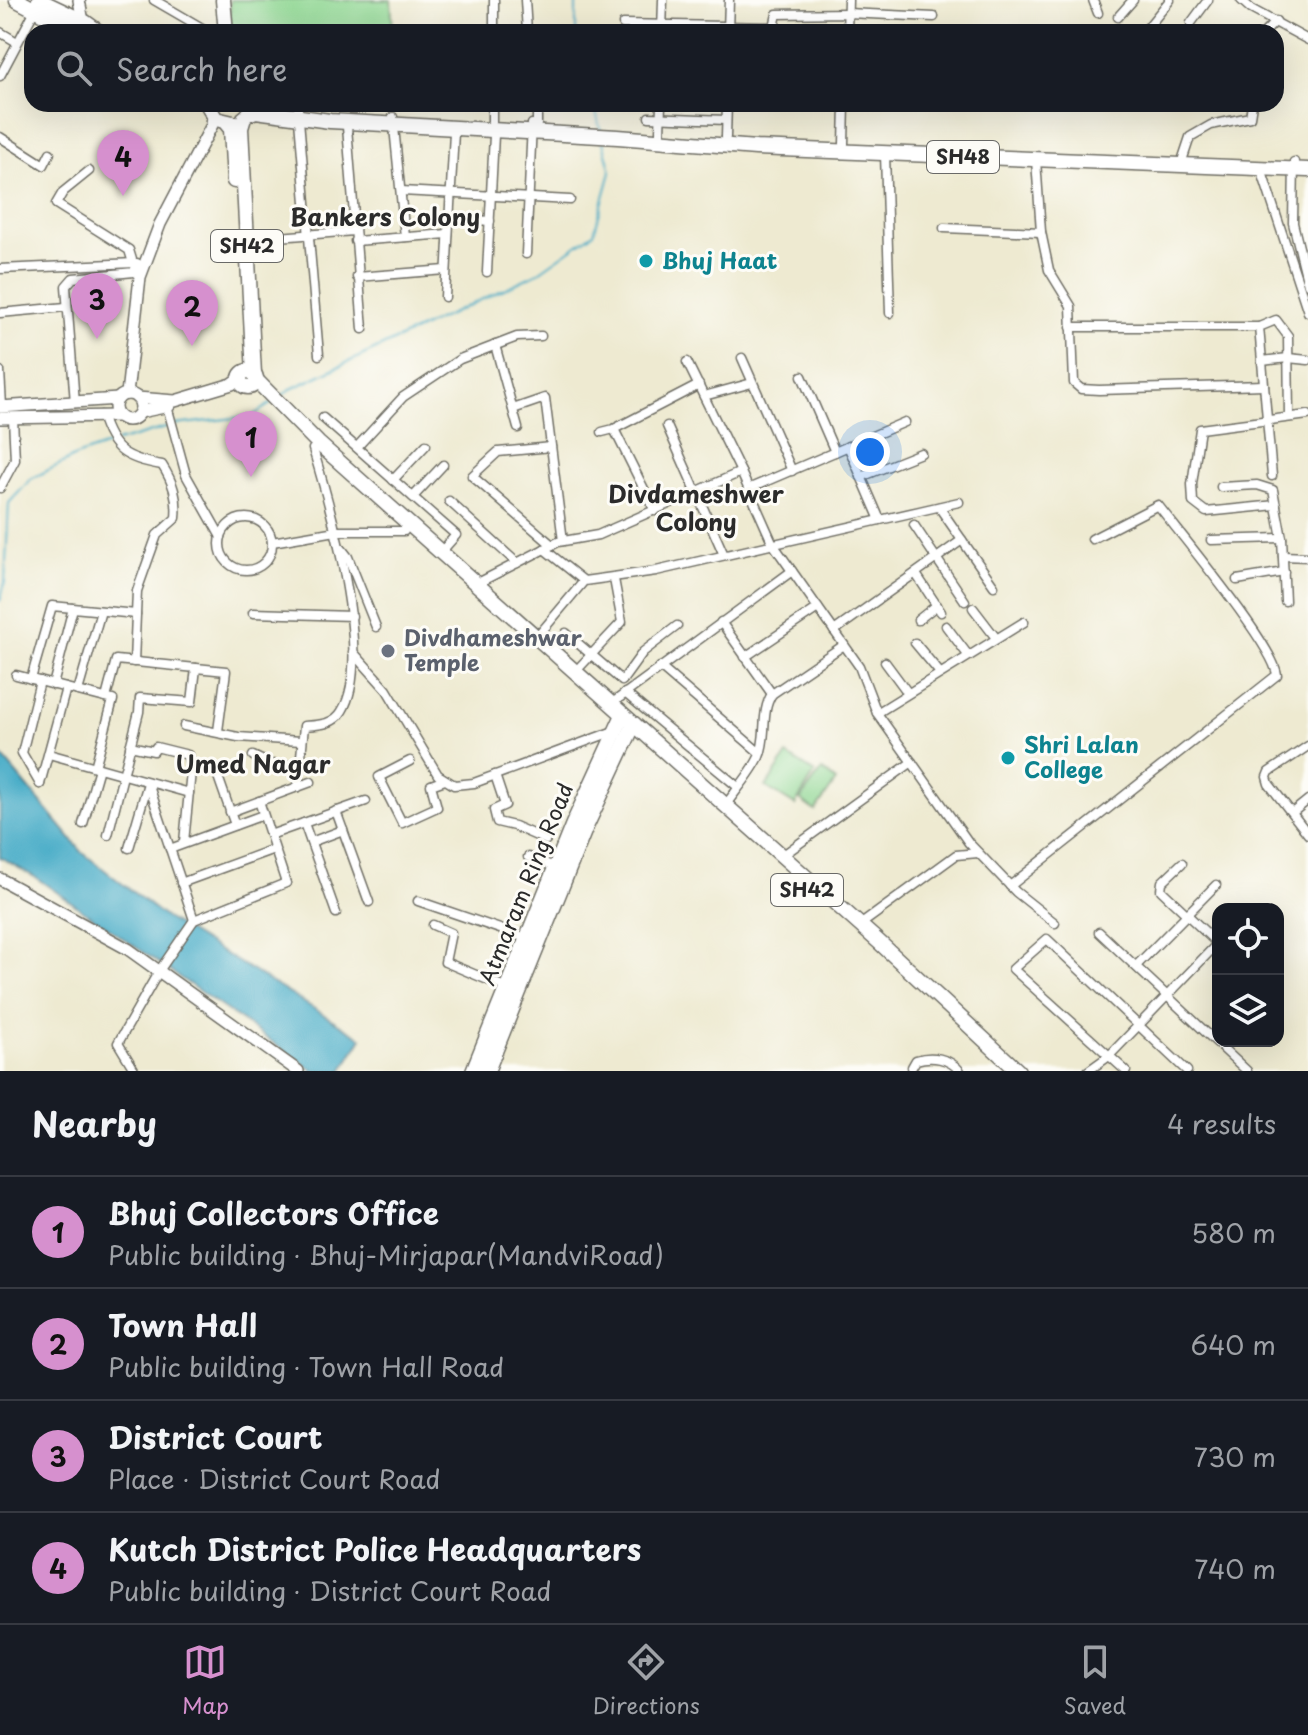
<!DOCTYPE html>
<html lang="en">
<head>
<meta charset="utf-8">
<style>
	:root { --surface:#171b24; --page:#20242c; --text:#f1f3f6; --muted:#9ea1a6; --line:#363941; --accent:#d690ce }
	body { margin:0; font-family:"Playpen Sans",sans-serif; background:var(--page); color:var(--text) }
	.controls { position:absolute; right:24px; bottom:24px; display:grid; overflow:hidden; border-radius:16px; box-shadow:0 8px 32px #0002 }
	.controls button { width:72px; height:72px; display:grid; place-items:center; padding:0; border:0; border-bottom:2px solid var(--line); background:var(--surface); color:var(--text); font:40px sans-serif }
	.you { position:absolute; left:870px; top:452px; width:28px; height:28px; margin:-20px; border:6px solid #fff; border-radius:50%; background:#1a73e8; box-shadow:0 0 0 12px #1a73e833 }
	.badge { display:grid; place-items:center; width:52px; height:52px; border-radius:50%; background:var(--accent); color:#111; font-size:26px; font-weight:700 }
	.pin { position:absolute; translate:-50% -66px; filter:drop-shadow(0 2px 4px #0008) }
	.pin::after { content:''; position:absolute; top:42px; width:28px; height:24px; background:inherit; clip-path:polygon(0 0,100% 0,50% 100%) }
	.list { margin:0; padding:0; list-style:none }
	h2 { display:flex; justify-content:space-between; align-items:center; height:104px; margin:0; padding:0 32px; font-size:34px }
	h2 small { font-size:26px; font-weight:400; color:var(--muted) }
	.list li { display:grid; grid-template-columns:52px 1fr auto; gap:24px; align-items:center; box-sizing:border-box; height:112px; padding:0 32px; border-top:2px solid var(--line) }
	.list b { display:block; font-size:30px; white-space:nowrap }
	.list p { margin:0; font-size:26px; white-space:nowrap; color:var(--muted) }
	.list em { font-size:26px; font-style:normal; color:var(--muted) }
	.icon { flex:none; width:44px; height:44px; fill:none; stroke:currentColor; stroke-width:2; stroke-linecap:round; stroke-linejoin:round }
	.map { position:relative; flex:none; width:1308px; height:1071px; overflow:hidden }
	.search { position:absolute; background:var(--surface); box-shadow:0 8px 32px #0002; left:24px; right:24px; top:24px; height:88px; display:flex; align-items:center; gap:20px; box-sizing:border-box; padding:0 28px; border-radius:24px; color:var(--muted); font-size:30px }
	.sheet { height:552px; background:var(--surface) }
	nav { display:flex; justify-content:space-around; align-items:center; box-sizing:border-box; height:112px; border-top:2px solid var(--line); background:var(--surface); font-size:22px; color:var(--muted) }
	nav a { display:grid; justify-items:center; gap:4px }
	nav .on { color:var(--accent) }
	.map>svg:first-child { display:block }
</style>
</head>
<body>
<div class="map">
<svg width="1308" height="1071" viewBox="0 0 1308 1071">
	<rect width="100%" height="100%" fill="#fdfcf7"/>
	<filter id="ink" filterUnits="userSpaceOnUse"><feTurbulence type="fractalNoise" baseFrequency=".0125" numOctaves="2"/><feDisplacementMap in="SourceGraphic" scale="16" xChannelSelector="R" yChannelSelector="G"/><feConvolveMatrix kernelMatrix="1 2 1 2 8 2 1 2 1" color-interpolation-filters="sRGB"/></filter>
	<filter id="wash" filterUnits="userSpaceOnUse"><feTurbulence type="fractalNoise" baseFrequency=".006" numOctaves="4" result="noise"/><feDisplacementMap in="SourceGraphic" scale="32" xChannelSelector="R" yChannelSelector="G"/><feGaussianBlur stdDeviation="1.8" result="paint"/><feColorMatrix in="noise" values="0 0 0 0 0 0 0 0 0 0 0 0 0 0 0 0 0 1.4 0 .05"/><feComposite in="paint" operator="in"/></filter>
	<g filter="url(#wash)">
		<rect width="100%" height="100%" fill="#eeead1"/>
		<g fill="#8dd691" stroke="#5c805e" stroke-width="2">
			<polygon points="230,0 391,0 393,32 230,32"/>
			<polygon points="787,755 815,773 795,805 766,787"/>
			<polygon points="822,770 836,781 815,811 800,800"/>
		</g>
		<polygon fill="#47acc7" stroke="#396c79" stroke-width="2" points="0,754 83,853 166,918 362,1038 342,1071 314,1071 38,879 0,857"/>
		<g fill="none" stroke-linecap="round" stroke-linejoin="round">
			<g stroke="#47acc7" stroke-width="2">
				<polyline points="576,32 576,0"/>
				<polyline points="594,104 601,132"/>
				<polyline points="280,397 291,389 536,274 594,233 611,172 603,142"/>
				<polyline points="175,425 252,416 272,403"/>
				<polyline points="117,442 169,427"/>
				<polyline points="0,601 5,582 9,503 31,479 76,456 111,444"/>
			</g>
		</g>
	</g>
	<g filter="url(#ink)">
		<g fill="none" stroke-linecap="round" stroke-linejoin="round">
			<defs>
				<g id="minor">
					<polyline points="154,0 209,32"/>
					<polyline points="525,0 527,32"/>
					<polyline points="1093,0 1098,13"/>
					<polyline points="1241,0 1251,9 1308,40"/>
					<polyline points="1118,17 1133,0"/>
					<polyline points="1191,23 1208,0"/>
					<polyline points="623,24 774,27 777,14 847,13 934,17"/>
					<polyline points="728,31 729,0"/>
					<polyline points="0,32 17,42"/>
					<polyline points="494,32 494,0"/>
					<polyline points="662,32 663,0"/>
					<polyline points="847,32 848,0"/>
					<polyline points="1144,32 1170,0"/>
					<polyline points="1265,32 1276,21"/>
					<polyline points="0,76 35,10"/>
					<polyline points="298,108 319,355"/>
					<polyline points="393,117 405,237"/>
					<polyline points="649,117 726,120"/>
					<polyline points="492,122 492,104"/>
					<polyline points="537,124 537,104"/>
					<polyline points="347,127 363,329"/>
					<polyline points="660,133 661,104"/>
					<polyline points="0,137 44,165 50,153"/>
					<polyline points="726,137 727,104"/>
					<polyline points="844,144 845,104"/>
					<polyline points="885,154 890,313"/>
					<polyline points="1183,158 1190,137 1211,125 1250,117 1252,104"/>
					<polyline points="1036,160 1041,232 1049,270 1071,306 1074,383 1081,389 1099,390 1264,385"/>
					<polyline points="1294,162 1293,223 1308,284"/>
					<polyline points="1261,169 1308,312"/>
					<polyline points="89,171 63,192 56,204 129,250 133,263"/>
					<polyline points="401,191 570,200"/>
					<polyline points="449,218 490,221"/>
					<polyline points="944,228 1041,232"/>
					<polyline points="253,239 354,231"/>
					<polyline points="355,241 448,234"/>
					<polyline points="526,254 532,124"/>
					<polyline points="0,269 135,263"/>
					<polyline points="487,272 494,135"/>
					<polyline points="357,277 446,270"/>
					<polyline points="445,297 454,132"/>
					<polyline points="0,313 66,307"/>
					<polyline points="1071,327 1259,327"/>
					<polyline points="495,345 518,428"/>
					<polyline points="742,358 792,471"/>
					<polyline points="1262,361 1288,358 1308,360"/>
					<polyline points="687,362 741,472 773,544 859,666 877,713 969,843 1016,892 1055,923"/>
					<polyline points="0,371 2,406"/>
					<polyline points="802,376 835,452"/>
					<polyline points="704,396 752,383"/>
					<polyline points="75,403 66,286 73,278 134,272 137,263"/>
					<polyline points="167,406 186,475 221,537"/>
					<polyline points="513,409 545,398 563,541"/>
					<path d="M101,415c11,36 25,44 61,50 11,17 16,32 14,53l-19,17 -20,56 -3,71"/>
					<polyline points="323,418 456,535 441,552"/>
					<polyline points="667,426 724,555"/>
					<polyline points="614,429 655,511"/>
					<polyline points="602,432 614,429 699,385"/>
					<polyline points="848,446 880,520"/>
					<polyline points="357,447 403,397 460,359 517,337 541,336"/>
					<polyline points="551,447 498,452 472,476 552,545"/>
					<polyline points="1272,476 1259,327 1276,320 1288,336 1289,417"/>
					<polyline points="861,477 921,453"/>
					<polyline points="393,480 426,445"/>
					<polyline points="1221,487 1257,485 1273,490 1282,538 1285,601"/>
					<polyline points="0,488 15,460 13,418"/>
					<polyline points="748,489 905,422"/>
					<polyline points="413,497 443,465"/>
					<polyline points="449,501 517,563"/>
					<polyline points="1276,505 1206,512 1193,502 1192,484 1200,429 1308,415"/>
					<polyline points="939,507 994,586"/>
					<circle cx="246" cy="544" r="26"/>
					<polyline points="914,525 965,601"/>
					<polyline points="1211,540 1282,538"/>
					<polyline points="272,542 336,531 404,531"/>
					<polyline points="341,548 348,557 376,627"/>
					<polyline points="544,549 584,581"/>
					<polyline points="1283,556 1308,557"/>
					<polyline points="916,574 941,612"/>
					<polyline points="1237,580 1284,572"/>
					<polyline points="476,584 558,542 598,535 741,472"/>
					<polyline points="973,608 996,638"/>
					<polyline points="253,613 352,616"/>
					<polyline points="918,620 937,605"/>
					<polyline points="721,622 772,694"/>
					<polyline points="946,626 968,655"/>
					<polyline points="834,631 962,540"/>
					<polyline points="566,633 622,681 643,652 677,626"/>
					<polyline points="537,637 584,581 656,571 959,502"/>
					<polyline points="915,643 940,673"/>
					<polyline points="353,652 387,690 438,775 454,785 474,783 614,731"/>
					<polyline points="745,657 818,608"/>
					<polyline points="885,662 908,693"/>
					<polyline points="660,667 760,753"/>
					<polyline points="575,672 622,622 614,579"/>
					<polyline points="16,675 113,700 95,767"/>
					<polyline points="31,679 52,606 136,614"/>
					<polyline points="53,685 73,608"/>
					<polyline points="78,691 101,611"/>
					<polyline points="625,693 738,787"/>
					<polyline points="106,698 116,660 226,671 218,731"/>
					<polyline points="611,704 792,571"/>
					<polyline points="877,713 1024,622"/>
					<polyline points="184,726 238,737 301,741"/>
					<polyline points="130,746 154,751 156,747 188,755 191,771 184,842"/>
					<polyline points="1308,746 1269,772 1267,777 1269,784 1308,834"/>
					<polyline points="49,754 189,793"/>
					<polyline points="253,756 270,764 301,766"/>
					<polyline points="410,761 379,777 402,823 437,807 431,785 445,780"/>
					<polyline points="215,768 235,825"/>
					<polyline points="495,775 505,805 494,810 497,822 514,826 546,840"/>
					<polyline points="148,783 194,920"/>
					<polyline points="40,784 22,753 40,681"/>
					<polyline points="40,784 66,688"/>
					<path d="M298,787l6,-61c14,-1 30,-1 38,-15 32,-51 -12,-206 -29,-262"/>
					<path d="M725,806c11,-16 26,-32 34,-49 9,-20 1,-45 13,-63l72,-49"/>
					<polyline points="336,811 369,902"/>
					<polyline points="230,812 311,782"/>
					<polyline points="1292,813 1308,800"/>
					<polyline points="304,823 336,913"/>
					<polyline points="83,824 99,768"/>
					<polyline points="108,835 139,712 140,698 192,702 196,668"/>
					<polyline points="270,835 366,801"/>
					<polyline points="311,842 343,830"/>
					<polyline points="129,848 148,783"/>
					<polyline points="170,849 263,815"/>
					<polyline points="782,856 912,762"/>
					<polyline points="528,857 555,867"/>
					<polyline points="1182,863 1162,882 1161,890 1217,943"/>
					<polyline points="181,883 274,849"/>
					<path d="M1010,886l267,-211c-3,-29 -96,-140 -119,-170l-66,34"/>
					<polyline points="418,901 526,938"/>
					<polyline points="433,925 451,933 445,962 507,988"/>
					<polyline points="860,925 956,855 978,853"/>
					<polyline points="1099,932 1247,1071"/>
					<polyline points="1136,966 1216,885"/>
					<path d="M912,1067l4,-7c16,-5 33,-2 44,11"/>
					<polyline points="135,1071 118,1043 159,971 194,920 286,883 259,801"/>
					<polyline points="1088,1071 1109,1056 1218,943"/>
					<polyline points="1126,1071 1013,969 1047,939 1187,1071"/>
				</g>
				<g id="tertiary">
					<polyline points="79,0 84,27"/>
					<polyline points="127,394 140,277 160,224 212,125 213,115"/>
					<circle cx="128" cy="407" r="13"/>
					<polyline points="137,398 175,401 232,384 239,379"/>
					<polyline points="0,407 118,399"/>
					<polyline points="140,412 169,406"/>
					<polyline points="0,418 118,416"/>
					<polyline points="0,879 128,949 298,1071"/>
				</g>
				<g id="primary">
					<polyline points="17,0 77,32"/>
					<polyline points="39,0 85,22 99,32"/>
					<polyline points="223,0 226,32"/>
					<polyline points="207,104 216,119 233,123"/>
					<polyline points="248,114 256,111 330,121 618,137 756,148 1308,170"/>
					<polyline points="244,118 241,128 254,374"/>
					<polyline points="226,123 231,129 234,181"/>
					<circle cx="248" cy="379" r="8"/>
					<polyline points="256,380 318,443 879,942 1018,1071"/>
					<polyline points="473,1071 573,824 623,715"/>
					<polyline points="487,1071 585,829 634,724"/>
				</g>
			</defs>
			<use href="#minor" stroke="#6f6e65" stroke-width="11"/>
			<use href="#tertiary" stroke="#6f6e65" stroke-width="14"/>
			<use href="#primary" stroke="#6f6e65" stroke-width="17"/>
			<use href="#minor" stroke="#fff" stroke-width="8"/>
			<use href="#tertiary" stroke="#fff" stroke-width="11"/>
			<use href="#primary" stroke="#fff" stroke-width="14"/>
		</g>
	</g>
	<g fill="#0f9aa8" stroke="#fdfcf7" stroke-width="3">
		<circle cx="646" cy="261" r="8"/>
		<circle cx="1008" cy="758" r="8"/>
	</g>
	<circle fill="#6b7280" stroke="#fdfcf7" stroke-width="3" cx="388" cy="651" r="8"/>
	<g text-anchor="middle" stroke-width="6" stroke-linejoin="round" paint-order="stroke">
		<g fill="#fdfcf7" stroke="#6a6a68" stroke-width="2">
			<rect x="927" y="141" width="72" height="32" rx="6"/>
			<rect x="211" y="230" width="72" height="32" rx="6"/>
			<rect x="771" y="874" width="72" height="32" rx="6"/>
		</g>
		<g font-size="20" font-weight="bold" fill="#2b2b2b">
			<text x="963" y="164">SH48</text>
			<text x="247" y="253">SH42</text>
			<text x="807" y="897">SH42</text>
		</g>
		<g font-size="22" font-weight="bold" fill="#0d838f" stroke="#fdfcf7" text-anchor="start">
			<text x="662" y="269">Bhuj Haat</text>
			<text x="1024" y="753">Shri Lalan<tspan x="1024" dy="25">College</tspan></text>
		</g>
		<g font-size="22" font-weight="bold" fill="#5b616d" stroke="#fdfcf7" text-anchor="start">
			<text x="404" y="646">Divdhameshwar<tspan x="404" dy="25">Temple</tspan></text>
		</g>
		<g font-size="22" fill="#2b2b2b" stroke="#fdfcf7">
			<text transform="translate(526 884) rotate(-68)" y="8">Atmaram Ring Road</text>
		</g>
		<g font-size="24" font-weight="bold" fill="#2b2b2b" stroke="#fdfcf7">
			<text x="385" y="226">Bankers Colony</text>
			<text x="696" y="503">Divdameshwer<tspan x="696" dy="28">Colony</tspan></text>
			<text x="253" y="773">Umed Nagar</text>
		</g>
	</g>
</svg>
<div class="controls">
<button><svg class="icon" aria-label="locate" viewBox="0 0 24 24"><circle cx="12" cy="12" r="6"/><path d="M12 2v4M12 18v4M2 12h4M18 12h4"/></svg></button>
<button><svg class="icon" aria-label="layers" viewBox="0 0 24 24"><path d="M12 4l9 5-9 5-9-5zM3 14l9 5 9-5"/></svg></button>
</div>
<div class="you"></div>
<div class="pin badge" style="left:251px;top:477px">1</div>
<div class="pin badge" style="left:192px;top:346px">2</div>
<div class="pin badge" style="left:97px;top:339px">3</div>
<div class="pin badge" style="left:123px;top:196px">4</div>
<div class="search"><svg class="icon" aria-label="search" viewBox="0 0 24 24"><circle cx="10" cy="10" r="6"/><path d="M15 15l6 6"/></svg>Search here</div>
</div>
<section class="sheet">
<h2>Nearby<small>4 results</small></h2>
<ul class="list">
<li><span class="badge">1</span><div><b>Bhuj Collectors Office</b><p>Public building · Bhuj-Mirjapar(MandviRoad)</p></div><em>580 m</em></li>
<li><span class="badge">2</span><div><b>Town Hall</b><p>Public building · Town Hall Road</p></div><em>640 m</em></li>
<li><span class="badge">3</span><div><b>District Court</b><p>Place · District Court Road</p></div><em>730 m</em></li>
<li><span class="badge">4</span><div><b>Kutch District Police Headquarters</b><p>Public building · District Court Road</p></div><em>740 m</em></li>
</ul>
</section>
<nav>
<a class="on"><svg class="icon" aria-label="map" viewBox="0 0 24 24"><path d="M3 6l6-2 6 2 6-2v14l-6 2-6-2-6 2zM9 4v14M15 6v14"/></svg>Map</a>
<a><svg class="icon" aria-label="directions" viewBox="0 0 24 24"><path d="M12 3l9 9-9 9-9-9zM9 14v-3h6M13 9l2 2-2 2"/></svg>Directions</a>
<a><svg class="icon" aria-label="saved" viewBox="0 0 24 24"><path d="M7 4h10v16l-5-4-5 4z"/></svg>Saved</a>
</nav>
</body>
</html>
